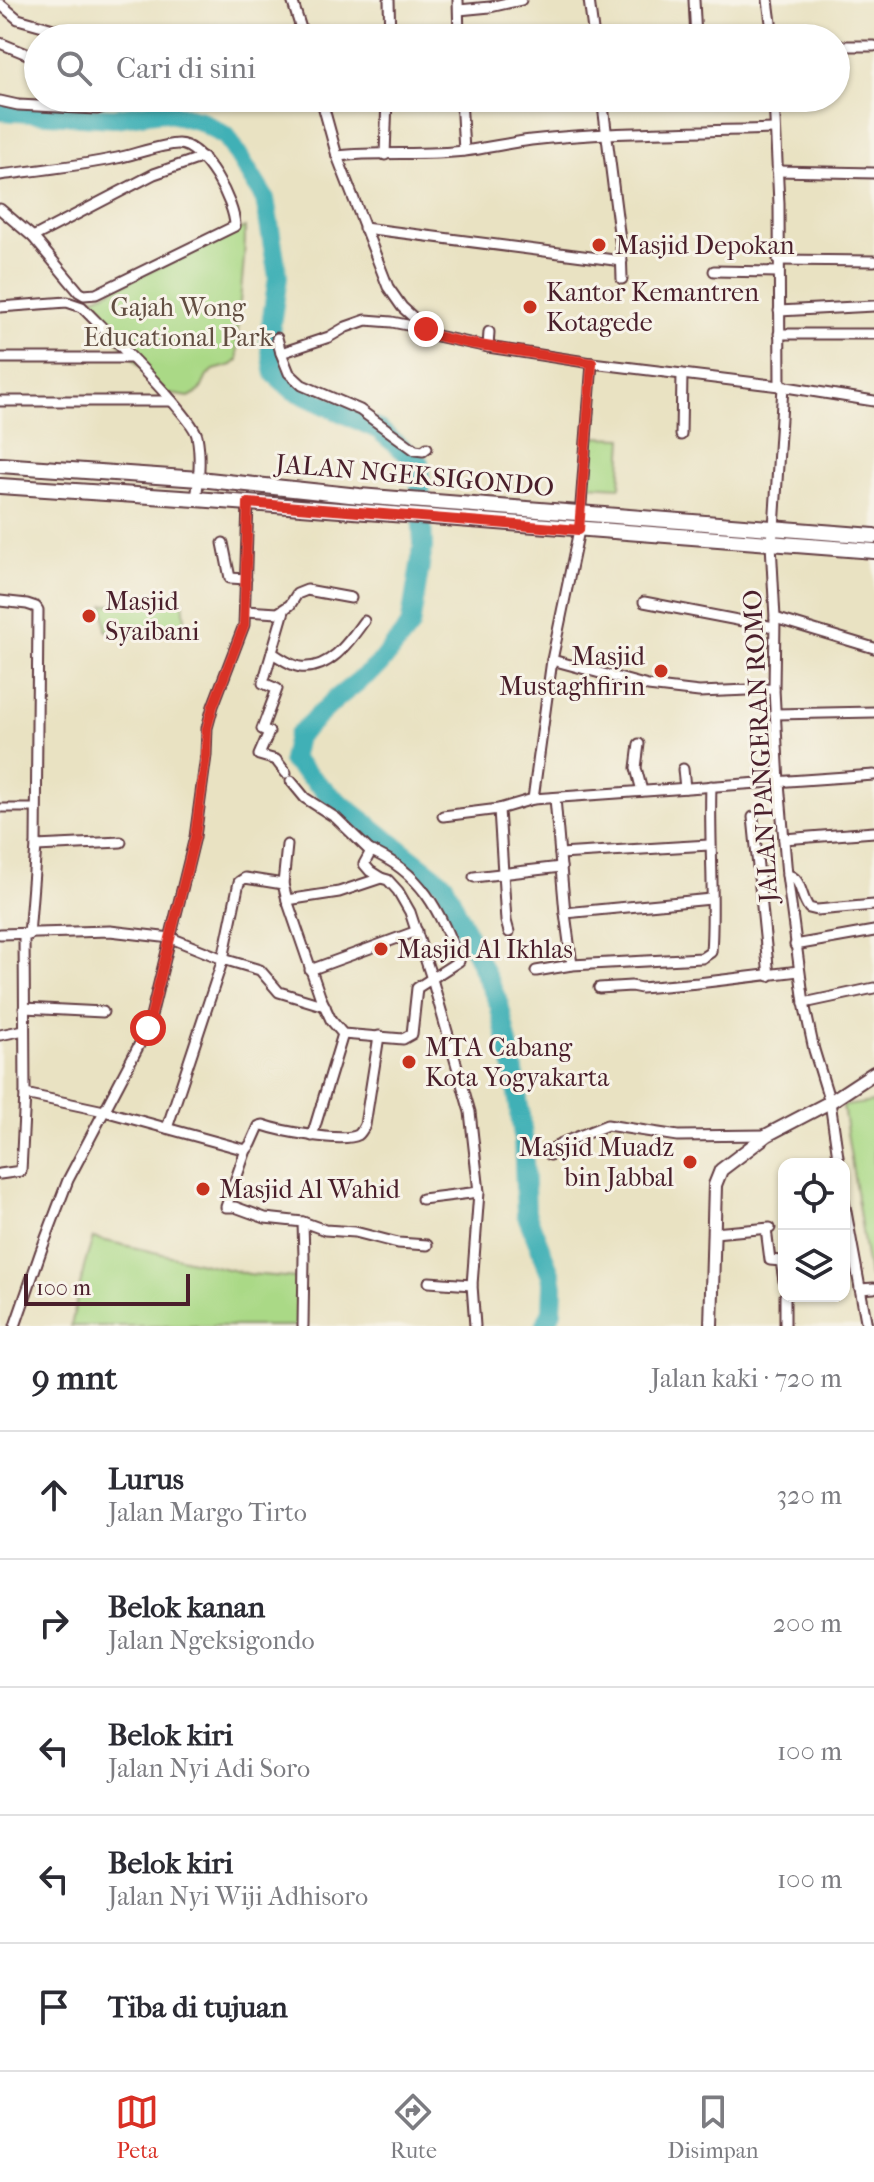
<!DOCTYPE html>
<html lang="id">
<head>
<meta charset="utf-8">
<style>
	:root { --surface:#fff; --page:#f7f7f7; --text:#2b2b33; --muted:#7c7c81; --line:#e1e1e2; --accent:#d93025 }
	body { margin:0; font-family:"IM FELL French Canon",serif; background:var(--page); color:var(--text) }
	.controls { position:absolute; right:24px; bottom:24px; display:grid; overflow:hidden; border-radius:16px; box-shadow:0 2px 6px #0004 }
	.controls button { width:72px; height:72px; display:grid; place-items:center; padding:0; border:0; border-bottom:2px solid var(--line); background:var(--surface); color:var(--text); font:40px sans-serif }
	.scale { position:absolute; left:24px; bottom:20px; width:166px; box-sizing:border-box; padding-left:8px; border:4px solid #4a1f2b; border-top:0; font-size:22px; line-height:28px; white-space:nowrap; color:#4a1f2b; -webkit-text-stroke:6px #f7f3e8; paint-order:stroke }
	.stop { position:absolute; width:24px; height:24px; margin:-18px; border:6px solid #d93025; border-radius:50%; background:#fff }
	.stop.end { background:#d93025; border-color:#fff; box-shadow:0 2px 8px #0008 }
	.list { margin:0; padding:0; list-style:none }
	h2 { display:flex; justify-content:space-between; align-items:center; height:104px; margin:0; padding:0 32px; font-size:34px }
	h2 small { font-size:26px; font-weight:400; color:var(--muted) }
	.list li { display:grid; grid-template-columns:52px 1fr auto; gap:24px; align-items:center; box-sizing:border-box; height:128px; padding:0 32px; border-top:2px solid var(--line) }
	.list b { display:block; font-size:30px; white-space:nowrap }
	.list p { margin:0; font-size:26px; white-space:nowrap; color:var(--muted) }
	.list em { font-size:26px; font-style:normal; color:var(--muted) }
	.icon { flex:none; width:44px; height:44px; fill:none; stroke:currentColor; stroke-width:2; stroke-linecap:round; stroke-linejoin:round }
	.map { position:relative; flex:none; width:874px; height:1326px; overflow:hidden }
	.search { position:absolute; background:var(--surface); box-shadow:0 2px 6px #0004; left:24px; right:24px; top:24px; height:88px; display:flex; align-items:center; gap:20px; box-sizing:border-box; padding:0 28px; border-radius:44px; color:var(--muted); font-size:30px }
	.sheet { height:744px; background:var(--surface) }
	nav { display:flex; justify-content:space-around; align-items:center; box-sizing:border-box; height:112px; border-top:2px solid var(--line); background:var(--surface); font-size:22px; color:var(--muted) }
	nav a { display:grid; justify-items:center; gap:4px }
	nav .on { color:var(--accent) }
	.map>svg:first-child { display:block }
</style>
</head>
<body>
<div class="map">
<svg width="874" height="1326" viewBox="0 0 874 1326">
	<rect width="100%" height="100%" fill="#f7f3e8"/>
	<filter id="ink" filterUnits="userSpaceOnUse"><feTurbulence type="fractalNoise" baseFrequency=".0125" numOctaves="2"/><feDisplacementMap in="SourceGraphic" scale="16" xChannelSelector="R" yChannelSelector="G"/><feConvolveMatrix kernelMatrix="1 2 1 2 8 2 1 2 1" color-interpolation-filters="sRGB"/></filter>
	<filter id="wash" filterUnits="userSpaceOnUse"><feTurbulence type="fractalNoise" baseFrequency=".006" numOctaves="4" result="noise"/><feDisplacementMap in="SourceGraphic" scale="32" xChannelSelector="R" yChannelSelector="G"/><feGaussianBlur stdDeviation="1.8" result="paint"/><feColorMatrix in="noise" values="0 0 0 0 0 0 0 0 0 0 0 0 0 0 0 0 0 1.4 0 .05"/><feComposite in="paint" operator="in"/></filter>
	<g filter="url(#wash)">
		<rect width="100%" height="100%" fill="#e9e2c2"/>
		<g fill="#aad986" stroke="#7a7c58" stroke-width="2">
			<path d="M245,227c1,45 -10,88 -7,133l-6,5 -18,5 -7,6 -7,15 -11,6 -25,-4 -57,-63 -18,-30z"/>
			<polygon points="589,437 623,438 620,487 587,485"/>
			<polygon points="183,600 186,630 106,631 104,605"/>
			<polygon points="874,1102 874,1277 869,1277 843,1106"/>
			<polygon points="93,1238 249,1274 297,1278 300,1326 71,1326 85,1263"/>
		</g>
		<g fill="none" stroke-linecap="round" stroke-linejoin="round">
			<polyline stroke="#3fb0b6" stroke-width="20" points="0,111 114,118 162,111 201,121 227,137 265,199 278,277 269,338 275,374 293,390 379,430 419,463 423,547 410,626 379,665 337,698 297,736 292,760 332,797 444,884 499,1004 514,1071 523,1136 526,1213 551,1275 553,1287 552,1311 545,1326"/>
		</g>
	</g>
	<g filter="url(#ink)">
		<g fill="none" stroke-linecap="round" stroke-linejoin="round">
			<defs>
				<polyline id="pedestrian" points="0,808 36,808"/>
				<g id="minor">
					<polyline points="292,0 304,38"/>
					<polyline points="389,0 390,38"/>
					<polyline points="458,0 459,38"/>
					<polyline points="589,0 594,38"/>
					<polyline points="694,0 696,38"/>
					<polyline points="768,0 773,38"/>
					<polyline points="0,4 18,19 57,30 59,38"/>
					<polyline points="459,10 490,7 521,0"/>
					<polyline points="303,34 390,30"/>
					<polyline points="82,35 112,38"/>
					<polyline points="213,38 215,38"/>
					<polyline points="0,43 34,57"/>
					<polyline points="836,46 874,46"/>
					<polyline points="321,98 337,156 388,287 402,307 426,329 437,336 488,347 592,363 780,386 874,401"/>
					<polyline points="461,98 464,151"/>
					<polyline points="602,98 621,248 622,279"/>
					<polyline points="774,98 779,204 780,386"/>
					<polyline points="0,101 18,105 97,109 116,103 117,98"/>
					<polyline points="385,155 387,98"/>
					<path d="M337,156c42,-5 85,0 128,-5 22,-3 44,-8 66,-11 80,-9 163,-8 244,-11"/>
					<polyline points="777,171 874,173"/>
					<path d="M0,175c39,-5 78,-9 117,-17 15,-3 47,-14 61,-14 26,0 57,59 57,82l-139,68 -12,1 -5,-3 -46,-55 -33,-28"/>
					<polyline points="364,228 622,261"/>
					<polyline points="33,237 154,174 203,157"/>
					<polyline points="778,260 874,261"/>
					<polyline points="714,271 779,272"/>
					<path d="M0,307l67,-5 15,5c20,21 111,109 115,129 4,20 2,43 -1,63"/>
					<polyline points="779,311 874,306"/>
					<polyline points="422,328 392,322 366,320 346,327 329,337 281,353 289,373 302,385 360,410 415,450 423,451 427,448"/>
					<polyline points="779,334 874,334"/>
					<polyline points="277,338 281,353"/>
					<polyline points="488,347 489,332"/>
					<polyline points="0,358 130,358"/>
					<polyline points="783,387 774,528 771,544 775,618 774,689 779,783 787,875 804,1003 814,1050 830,1102 839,1164"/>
					<polyline points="0,401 172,401"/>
					<polyline points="681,435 682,374"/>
					<polyline points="223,543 230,578 246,579"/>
					<polyline points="0,601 27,604 36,607 38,610 36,846 29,935"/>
					<polyline points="644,602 774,627"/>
					<polyline points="245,611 278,613 290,605 297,594 307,590 351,598"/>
					<polyline points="284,611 263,683 277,689 262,729 269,732 259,755 276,760 286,773"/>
					<polyline points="775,618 874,648"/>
					<path d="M272,653c9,5 19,13 28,14 30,3 49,-25 64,-46"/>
					<polyline points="552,660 648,686 699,692 774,689"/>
					<polyline points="775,714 874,712"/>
					<polyline points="639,744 636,768 642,791"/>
					<polyline points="683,769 685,788"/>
					<polyline points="555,798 565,913 572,965"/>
					<polyline points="533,799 552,660 579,530 592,363"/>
					<polyline points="499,809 506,921 509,932"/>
					<polyline points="443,816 499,809 533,799 874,775"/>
					<polyline points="753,817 769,976"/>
					<polyline points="784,839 874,832"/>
					<path d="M287,845l-4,39 4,16 33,96 11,24 12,14 60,5 9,-5 5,-46 42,-27c-20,-51 -37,-89 -90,-111"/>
					<polyline points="36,846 121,842"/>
					<polyline points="560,854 709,845"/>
					<path d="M787,875c15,2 13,22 22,33l8,2 57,-5"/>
					<polyline points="474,877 561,867"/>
					<polyline points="381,878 388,880 398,891 410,912 432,979 470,1112 479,1192 472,1285 475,1326"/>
					<polyline points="287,900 339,892 381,878 370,871 364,864 370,853 369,850 336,818 305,798 291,781"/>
					<polyline points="565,913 711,899"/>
					<polyline points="0,934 110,931 171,938 223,959 260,970 279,992 325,1006"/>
					<polyline points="795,945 874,931"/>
					<polyline points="310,970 417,931"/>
					<path d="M536,971l36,-6 130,-7 9,-6c4,-55 -2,-111 0,-166"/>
					<polyline points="599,988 631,986 641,988 698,983 799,971"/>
					<polyline points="804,1003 874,988"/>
					<polyline points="24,1008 103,1012"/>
					<polyline points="0,1035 24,1030"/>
					<polyline points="25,1094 104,1111 246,1150"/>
					<polyline points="167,1128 223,959 239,882 245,878 283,884"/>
					<polyline points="312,1136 343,1034"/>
					<polyline points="550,1155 553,1149 562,1143 607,1125 678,1136 767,1135"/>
					<polyline points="0,1174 21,1171 25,1094 24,935"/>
					<polyline points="422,1199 479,1192"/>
					<polyline points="844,1201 867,1326"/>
					<polyline points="303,1222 325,1230 355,1232 398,1243 427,1245"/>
					<polyline points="766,1229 770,1260 781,1261 784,1281"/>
					<polyline points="714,1233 770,1228"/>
					<polyline points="429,1282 472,1285"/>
					<polyline points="860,1289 874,1288"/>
					<polyline points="785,1296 785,1326"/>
					<polyline points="15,1326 41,1251 68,1180 148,1028 195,837 206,756 207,728 213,706 244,625 248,503"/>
					<path d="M303,1326l1,-69 -1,-35 -38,-4 -30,-11h-9l20,-57 5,-6 8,-18 4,-1c17,6 79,18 95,10 3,-2 5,-6 7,-10l14,-89"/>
				</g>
				<polyline id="tertiary" points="711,1326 715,1185 721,1170 767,1135 830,1102 874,1073"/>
				<g id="primary">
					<polyline points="0,465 199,479 359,496 874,536"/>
					<polyline points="0,486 196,499 874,551"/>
				</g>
			</defs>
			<use href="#pedestrian" stroke="#623c42" stroke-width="11"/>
			<use href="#minor" stroke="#623c42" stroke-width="13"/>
			<use href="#tertiary" stroke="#623c42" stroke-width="16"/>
			<use href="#primary" stroke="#623c42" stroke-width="18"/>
			<use href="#pedestrian" stroke="#fff" stroke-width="7"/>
			<use href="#minor" stroke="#fff" stroke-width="9"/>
			<use href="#tertiary" stroke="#fff" stroke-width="12"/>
			<use href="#primary" stroke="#fff" stroke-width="14"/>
		</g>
	</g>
	<g fill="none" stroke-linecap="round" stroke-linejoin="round" filter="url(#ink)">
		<polyline stroke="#d93025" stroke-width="10" points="148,1028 195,837 206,756 207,728 213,706 244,625 248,503 579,530 592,363 467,343 437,336 426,329"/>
	</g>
	<g fill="#c8321e" stroke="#f7f3e8" stroke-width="3">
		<circle cx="599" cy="245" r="8"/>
		<circle cx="530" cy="307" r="8"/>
		<circle cx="89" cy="616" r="8"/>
		<circle cx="661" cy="671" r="8"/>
		<circle cx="381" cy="949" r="8"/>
		<circle cx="409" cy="1062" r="8"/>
		<circle cx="690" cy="1162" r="8"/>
		<circle cx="203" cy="1189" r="8"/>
	</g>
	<g text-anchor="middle" stroke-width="6" stroke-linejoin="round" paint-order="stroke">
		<g font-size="26" fill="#4a1f2b" stroke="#f7f3e8" text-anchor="start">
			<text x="615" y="254">Masjid Depokan</text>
			<text x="546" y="301">Kantor Kemantren<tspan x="546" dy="30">Kotagede</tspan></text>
			<text x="105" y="610">Masjid<tspan x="105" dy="30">Syaibani</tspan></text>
			<text x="645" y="665" text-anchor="end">Masjid<tspan x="645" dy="30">Mustaghfirin</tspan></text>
			<text x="397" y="958">Masjid Al Ikhlas</text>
			<text x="425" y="1056">MTA Cabang<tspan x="425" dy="30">Kota Yogyakarta</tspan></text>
			<text x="674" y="1156" text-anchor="end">Masjid Muadz<tspan x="674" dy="30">bin Jabbal</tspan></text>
			<text x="219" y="1198">Masjid Al Wahid</text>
		</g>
		<g font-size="26" fill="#624e42" stroke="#f7f3e8">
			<text x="178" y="316">Gajah Wong<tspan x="178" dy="30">Educational Park</tspan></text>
		</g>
		<g font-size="26" fill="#4a1f2b" stroke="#f7f3e8">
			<text transform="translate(415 475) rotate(5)" y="9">JALAN NGEKSIGONDO</text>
			<text transform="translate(760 746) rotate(-93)" y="9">JALAN PANGERAN ROMO</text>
		</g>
	</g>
</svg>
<div class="controls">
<button><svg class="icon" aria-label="locate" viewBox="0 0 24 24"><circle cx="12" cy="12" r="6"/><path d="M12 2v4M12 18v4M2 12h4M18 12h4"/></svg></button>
<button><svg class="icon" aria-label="layers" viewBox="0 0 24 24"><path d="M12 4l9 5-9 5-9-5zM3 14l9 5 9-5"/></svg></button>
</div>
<div class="scale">100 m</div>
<div class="stop" style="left:148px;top:1028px"></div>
<div class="stop end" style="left:426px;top:329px"></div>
<div class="search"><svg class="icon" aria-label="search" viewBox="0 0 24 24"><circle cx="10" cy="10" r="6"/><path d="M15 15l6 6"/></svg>Cari di sini</div>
</div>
<section class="sheet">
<h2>9 mnt<small>Jalan kaki · 720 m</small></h2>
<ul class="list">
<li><svg class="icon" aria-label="ahead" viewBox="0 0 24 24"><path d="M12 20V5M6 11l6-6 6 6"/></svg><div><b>Lurus</b><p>Jalan Margo Tirto</p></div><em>320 m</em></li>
<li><svg class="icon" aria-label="right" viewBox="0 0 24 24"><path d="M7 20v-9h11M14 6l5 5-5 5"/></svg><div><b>Belok kanan</b><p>Jalan Ngeksigondo</p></div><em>200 m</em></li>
<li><svg class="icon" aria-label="left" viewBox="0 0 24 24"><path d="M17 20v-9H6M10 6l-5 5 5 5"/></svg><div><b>Belok kiri</b><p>Jalan Nyi Adi Soro</p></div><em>100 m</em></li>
<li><svg class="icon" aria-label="left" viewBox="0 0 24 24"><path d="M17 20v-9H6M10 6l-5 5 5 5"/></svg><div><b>Belok kiri</b><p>Jalan Nyi Wiji Adhisoro</p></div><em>100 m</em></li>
<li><svg class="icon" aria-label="arrive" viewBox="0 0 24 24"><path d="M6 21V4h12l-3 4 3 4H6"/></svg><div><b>Tiba di tujuan</b></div></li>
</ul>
</section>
<nav>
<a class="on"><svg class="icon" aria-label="map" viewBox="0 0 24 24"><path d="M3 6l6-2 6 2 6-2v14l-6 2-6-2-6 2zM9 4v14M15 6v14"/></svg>Peta</a>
<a><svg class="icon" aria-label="directions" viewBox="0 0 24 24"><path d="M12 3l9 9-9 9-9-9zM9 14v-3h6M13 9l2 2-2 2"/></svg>Rute</a>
<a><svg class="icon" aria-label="saved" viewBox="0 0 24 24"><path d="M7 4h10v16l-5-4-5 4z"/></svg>Disimpan</a>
</nav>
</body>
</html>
